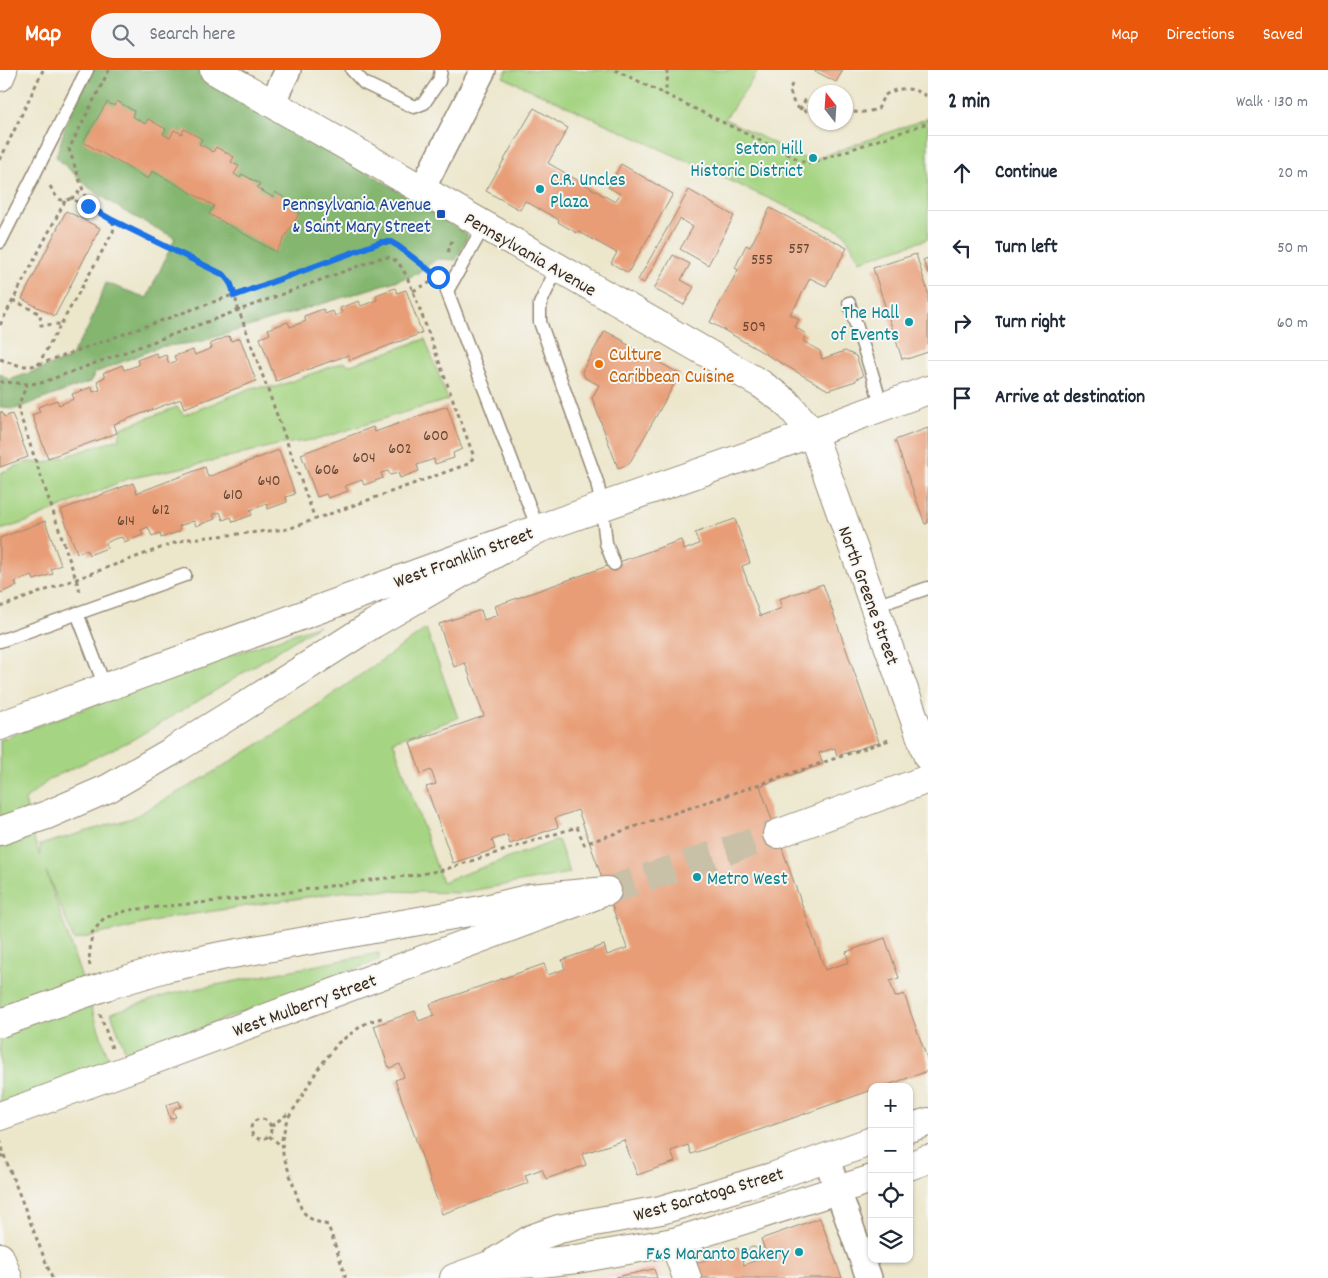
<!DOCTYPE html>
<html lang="en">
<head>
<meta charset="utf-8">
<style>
	:root { --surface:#fff; --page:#f6f6f7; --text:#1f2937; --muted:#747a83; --line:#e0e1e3; --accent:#ea580c }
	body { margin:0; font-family:Dekko,sans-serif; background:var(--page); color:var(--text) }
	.controls { position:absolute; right:15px; bottom:15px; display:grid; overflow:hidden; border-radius:10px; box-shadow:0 1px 4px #0004 }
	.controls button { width:45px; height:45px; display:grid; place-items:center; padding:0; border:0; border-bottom:1px solid var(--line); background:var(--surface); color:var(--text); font:25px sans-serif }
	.compass { position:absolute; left:808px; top:15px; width:45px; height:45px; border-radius:50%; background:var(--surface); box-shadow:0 1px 4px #0004; rotate:343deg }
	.stop { position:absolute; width:15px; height:15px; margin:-11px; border:4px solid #1a73e8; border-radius:50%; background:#fff }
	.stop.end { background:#1a73e8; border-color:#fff; box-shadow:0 1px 5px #0008 }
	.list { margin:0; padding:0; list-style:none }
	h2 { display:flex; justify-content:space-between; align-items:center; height:65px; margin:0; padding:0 20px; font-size:21px }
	h2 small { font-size:16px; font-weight:400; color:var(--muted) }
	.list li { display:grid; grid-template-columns:32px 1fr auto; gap:15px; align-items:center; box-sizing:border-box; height:75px; padding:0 20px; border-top:1px solid var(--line) }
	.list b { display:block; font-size:19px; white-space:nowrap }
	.list em { font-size:16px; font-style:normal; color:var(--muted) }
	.icon { flex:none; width:28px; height:28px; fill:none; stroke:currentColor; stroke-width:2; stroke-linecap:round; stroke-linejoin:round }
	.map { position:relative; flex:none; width:928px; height:1208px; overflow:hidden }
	header { display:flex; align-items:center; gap:30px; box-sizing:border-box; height:70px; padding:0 25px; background:var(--accent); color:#fff }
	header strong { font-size:24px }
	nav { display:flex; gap:28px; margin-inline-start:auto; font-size:18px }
	.search { width:350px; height:45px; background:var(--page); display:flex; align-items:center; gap:12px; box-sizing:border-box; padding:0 18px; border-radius:28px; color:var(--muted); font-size:19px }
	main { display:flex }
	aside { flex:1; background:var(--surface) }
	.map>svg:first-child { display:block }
</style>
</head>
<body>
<header>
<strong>Map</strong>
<div class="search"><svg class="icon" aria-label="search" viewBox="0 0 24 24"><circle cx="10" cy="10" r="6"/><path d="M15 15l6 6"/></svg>Search here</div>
<nav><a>Map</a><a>Directions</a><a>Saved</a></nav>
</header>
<main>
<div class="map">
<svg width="928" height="1208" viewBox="0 0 928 1208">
	<rect width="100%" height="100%" fill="#f6f6f2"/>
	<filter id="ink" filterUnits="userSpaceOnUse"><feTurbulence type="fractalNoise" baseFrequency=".02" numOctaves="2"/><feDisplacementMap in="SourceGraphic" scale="10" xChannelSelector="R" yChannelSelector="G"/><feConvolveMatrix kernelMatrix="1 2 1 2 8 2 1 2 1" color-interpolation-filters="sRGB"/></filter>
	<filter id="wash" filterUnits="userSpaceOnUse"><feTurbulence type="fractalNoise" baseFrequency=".0096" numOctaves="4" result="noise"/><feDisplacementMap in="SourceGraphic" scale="20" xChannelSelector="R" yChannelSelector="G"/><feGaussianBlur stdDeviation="1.12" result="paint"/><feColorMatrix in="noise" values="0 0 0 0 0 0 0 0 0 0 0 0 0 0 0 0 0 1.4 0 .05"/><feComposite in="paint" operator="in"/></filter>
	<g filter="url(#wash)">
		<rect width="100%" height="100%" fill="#ece6cb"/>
		<polygon fill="#f7d0cd" points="657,1195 662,1208 590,1208"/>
		<g fill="#a5d482" stroke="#707f50">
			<polygon points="507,0 759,0 725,49 810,91 928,48 928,169 860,191 844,163 503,7"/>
			<polygon points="425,269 448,330 405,342 319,369 277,375 200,394 127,409 26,452 0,460 0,403 27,392 45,393 119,369 121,358 177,337 184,345 254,317 276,317 344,292 350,295"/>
			<polygon points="319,555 213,622 132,670 50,709 25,730 34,769 40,786 40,775 132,748 202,709 282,660 426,559 458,648 393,671 442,812 558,770 570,803 459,823 355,820 174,847 74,870 46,801 110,993 0,1035 0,670 194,598"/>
			<polygon points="379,883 379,890 135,983 125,980 111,943 170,924"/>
		</g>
		<polygon fill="#84b670" stroke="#607047" points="90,0 204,0 273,42 468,165 456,190 437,189 415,205 405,208 200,272 159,277 95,303 90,312 15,339 0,338 0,303 9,310 69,289 88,258 106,213 147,228 175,168 122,140 88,117 56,87 70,41"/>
		<g id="blocks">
			<g fill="#e89d76">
				<polygon points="813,0 843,0 836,12"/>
				<polygon points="117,31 134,41 132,46 145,54 148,49 166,59 163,64 170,68 174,60 182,64 184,59 202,69 199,74 207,78 213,82 216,77 234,87 231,92 239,96 234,104 240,108 242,104 260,114 257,118 273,127 275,122 293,133 291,137 300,142 276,182 209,144 214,136 183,118 152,101 148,109 83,72 107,32 114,36"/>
				<polygon points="534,38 568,58 548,93 615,132 620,124 608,117 621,94 673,124 628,203 611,193 617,183 578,161 577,163 558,152 559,150 525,131 520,140 486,121"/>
				<polygon points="689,120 734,146 708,195 680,179 693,157 680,149 644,213 638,210"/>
				<polygon points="770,138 847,178 826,216 810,208 794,239 793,239 790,244 799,249 795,257 806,264 803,271 820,281 822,289 845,281 856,286 863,306 856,309 856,311 828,320 710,252 738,200 735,198 746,175 750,177"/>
				<polygon points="66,141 100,158 55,246 22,229"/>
				<polygon points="916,184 928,222 928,282 907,289 906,288 902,289 873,198"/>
				<polygon points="673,185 690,194 681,210 694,217 684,235 654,219"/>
				<polygon points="928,188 928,204 923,190"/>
				<polygon points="395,218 397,223 406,220 422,263 350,290 348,285 276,311 260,268 270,264 268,259 288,252 290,257 306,251 304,246 323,239 325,244 333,241 335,246 342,243 340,238 359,231 361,236 377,230 376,225"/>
				<polygon points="605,261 624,271 623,272 680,304 629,394 618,398 592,328 599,315 585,308 582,301"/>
				<polygon points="229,266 231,271 240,268 256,311 184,338 181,329 114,354 117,363 48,388 32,345 40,342 38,337 57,330 59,335 66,332 74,329 72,324 92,317 93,322 100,320 97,311 105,307 103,303 122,295 124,300 139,295 137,290 156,283 158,288 166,285 169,294 176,291 174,286 193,280 195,285 212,278 210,274"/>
				<polygon points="447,336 462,379 453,383 454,388 435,394 434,389 417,395 419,401 400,408 398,403 390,405 388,401 381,403 383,408 364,415 362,410 345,416 348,421 328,428 326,424 317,427 301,384 373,357 375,362"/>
				<polygon points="0,342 2,342 4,347 12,344 28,387 0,397"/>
				<polygon points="928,358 928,453 925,454 895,370"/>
				<polygon points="279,380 295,424 286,427 287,432 268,439 267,434 250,440 252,445 233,452 231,447 223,450 220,442 213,444 215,449 196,456 194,451 179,456 180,461 161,468 160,463 152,466 148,457 141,460 143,465 124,472 122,467 114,469 106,473 107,478 89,485 87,480 77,483 61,440 133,413 137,423 205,397 208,407"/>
				<polygon points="735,449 750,493 742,496 760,546 782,538 779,529 823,514 879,672 837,686 835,678 819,683 823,694 760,716 825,900 849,892 846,882 885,868 899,908 890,911 895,927 904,924 928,991 928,1001 882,1017 872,1017 872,1020 691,1084 688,1075 671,1081 675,1092 637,1105 624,1070 582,1084 586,1095 546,1109 542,1099 525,1105 528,1113 442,1144 395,1010 404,1007 400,994 389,998 374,956 415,941 419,951 434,945 430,934 544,894 548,905 565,899 562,890 604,875 607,885 627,878 578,740 555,748 558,757 510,774 507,765 492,770 495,779 453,793 426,717 436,714 431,700 421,704 410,672 484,646 465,593 454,597 439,554 481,540 484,550 498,545 495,536 681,470 684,480 699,474 695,463"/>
				<polygon points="45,451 61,495 51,499 53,504 34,510 32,506 23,509 15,512 17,516 0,523 0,468"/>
				<polygon points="179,1031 181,1037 175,1038 173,1041 176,1047 170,1049 166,1035"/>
				<polygon points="820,1148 842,1208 699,1208 694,1194 738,1178 744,1195 767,1186 761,1169"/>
				<circle cx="753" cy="1183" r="6"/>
				<polygon points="654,1199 657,1208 616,1208 616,1207"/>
			</g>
		</g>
	</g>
	<g filter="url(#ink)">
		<use href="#blocks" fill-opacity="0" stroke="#948874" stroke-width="1"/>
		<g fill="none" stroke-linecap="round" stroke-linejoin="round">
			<polyline stroke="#c9c0a8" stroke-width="28" stroke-dasharray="28 14" stroke-linecap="butt" points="607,821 777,764"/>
			<defs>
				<g id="service">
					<polyline points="352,0 364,13 414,37 424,33 439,11 441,0"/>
					<polyline points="484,156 447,221 538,459"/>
					<polyline points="0,172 87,0"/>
					<polyline points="557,198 540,234 540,252 597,412 602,437 606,473 614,494"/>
					<polyline points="849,233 869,294 882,337"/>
					<polyline points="875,536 928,518"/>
					<polyline points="77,543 105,617"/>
					<polyline points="0,571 185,505"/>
				</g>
				<g id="minor">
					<polyline points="272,33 288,0"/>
					<polyline points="422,119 483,0"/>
					<polyline points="826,1087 869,1208"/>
				</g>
				<polyline id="tertiary" points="674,1172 687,1208"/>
				<g id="secondary">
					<polyline points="909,1058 928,1052"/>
					<polyline points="909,1096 928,1089"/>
					<polyline points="491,1195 540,1193 577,1189 674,1172 872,1109"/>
					<polyline points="454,1208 490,1195 531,1169 559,1159 594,1152 661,1140 772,1107 872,1071"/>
				</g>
				<g id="primary">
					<polyline points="214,0 761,314 786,332 812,362 928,687"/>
					<polyline points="0,7 3,0"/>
					<polyline points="0,656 538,459 776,376 928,320"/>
					<polyline points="777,764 928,709"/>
					<polyline points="0,1046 121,1002 594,826"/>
					<polyline points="0,1187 8,1208"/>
				</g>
				<g id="motorway">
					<polyline points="0,761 47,745 109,718 169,683 243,637 373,554 538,459"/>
					<polyline points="106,916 165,898 221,886 481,840 531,828 607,821"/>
				</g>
			</defs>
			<use href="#service" stroke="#948874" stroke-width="15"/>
			<use href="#minor" stroke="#948874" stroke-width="28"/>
			<use href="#tertiary" stroke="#948874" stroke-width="30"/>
			<use href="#secondary" stroke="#948874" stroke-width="30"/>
			<use href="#primary" stroke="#948874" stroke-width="30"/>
			<use href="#motorway" stroke="#948874" stroke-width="30"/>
			<g stroke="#948874" stroke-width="3" stroke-dasharray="4 4" stroke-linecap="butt">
				<path d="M109,0l-40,79 19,56 24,15 112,55c11,11 10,21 15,36l76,208"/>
				<polyline points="615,0 665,24"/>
				<polyline points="666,0 668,5 665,24 808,94 928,53"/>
				<path d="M792,14l-2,5c2,16 9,25 26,21"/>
				<polyline points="800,40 807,27"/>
				<path d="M846,40c10,4 22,2 32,-1 2,-4 3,-8 5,-11 2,-4 7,-6 10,-7 13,-5 24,-1 35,6"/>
				<polyline points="0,90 43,0"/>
				<path d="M50,116c5,9 9,18 20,13l17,6"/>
				<polyline points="71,129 78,123 81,118"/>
				<polyline points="448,182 453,168"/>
				<polyline points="413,221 433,211"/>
				<polyline points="13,230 40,244 41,255 61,254"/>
				<polyline points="0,255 65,131"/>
				<path d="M0,289c13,5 23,9 37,6l344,-123h10l7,4 39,30"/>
				<polyline points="38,295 113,162 114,157 112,150"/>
				<polyline points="0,312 4,312 27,314"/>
				<path d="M0,537l177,-65 12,-3 99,-10 180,-65 6,-7 -61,-166c-6,-13 -13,-36 -30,-34l-342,126 -14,1 -8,20v8l57,167 5,16"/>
				<polyline points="90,896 89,890 92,863 104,848 129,840 248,828 378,809 416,805 443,800 577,757 584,774 892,669"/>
				<polyline points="100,944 113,981"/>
				<circle cx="261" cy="1059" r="10"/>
				<polyline points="271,1056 289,1043"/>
				<polyline points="269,1066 282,1076"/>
				<polyline points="4,1085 52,1208"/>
				<polyline points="0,1087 4,1085 0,1068"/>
				<path d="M345,1208v-4l-17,-49c-13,-4 -20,-5 -27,-17l-18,-54 -1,-15 5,-20 11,-16 20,-34 20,-26 22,-16 8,-5 17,-5"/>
			</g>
			<use href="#service" stroke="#fff" stroke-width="12"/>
			<use href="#minor" stroke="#fff" stroke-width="25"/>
			<use href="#tertiary" stroke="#fff" stroke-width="28"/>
			<use href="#secondary" stroke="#fff" stroke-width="28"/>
			<use href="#primary" stroke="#fff" stroke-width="28"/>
			<use href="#motorway" stroke="#fff" stroke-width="28"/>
			<defs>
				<polyline id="motorway-bridge" points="0,953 106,916"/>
			</defs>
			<use href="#motorway-bridge" stroke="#948874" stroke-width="30" stroke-linecap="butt"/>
			<use href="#motorway-bridge" stroke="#fff" stroke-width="28"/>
		</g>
	</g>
	<g fill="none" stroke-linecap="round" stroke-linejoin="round" filter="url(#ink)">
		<path stroke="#1a73e8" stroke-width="6" d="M88,136l24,14 112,55c6,7 9,11 10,21l147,-54h10l7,4 40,31"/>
	</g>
	<g fill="#0f9aa8" stroke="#f6f6f2" stroke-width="2">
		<circle cx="813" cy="88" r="5"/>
		<circle cx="540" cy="119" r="5"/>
		<circle cx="909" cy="252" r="5"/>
		<circle cx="697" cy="807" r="5"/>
		<circle cx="799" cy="1182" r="5"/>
	</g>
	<rect fill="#1a4fb4" stroke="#f6f6f2" stroke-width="2" x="436" y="139" width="10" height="10" rx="2.5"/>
	<circle fill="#e8710a" stroke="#f6f6f2" stroke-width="2" cx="599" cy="294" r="5"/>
	<g text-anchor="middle" stroke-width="4" stroke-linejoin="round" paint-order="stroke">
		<g font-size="16" fill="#664734">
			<text x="799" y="183">557</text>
			<text x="762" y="194">555</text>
			<text x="754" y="261">509</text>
			<text x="436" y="370">600</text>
			<text x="400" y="383">602</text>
			<text x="364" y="392">604</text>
			<text x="327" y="404">606</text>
			<text x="269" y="415">640</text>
			<text x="233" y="429">610</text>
			<text x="161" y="444">612</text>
			<text x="126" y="455">614</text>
		</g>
		<g font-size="19" fill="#0d838f" stroke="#f6f6f2" text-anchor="end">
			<text x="803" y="84">Seton Hill<tspan x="803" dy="22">Historic District</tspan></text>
			<text x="550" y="115" text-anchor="start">C.R. Uncles<tspan x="550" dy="22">Plaza</tspan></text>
			<text x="899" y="248">The Hall<tspan x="899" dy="22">of Events</tspan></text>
			<text x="707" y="814" text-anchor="start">Metro West</text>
			<text x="789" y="1189">F&amp;S Maranto Bakery</text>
		</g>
		<g font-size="19" fill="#164399" stroke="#f6f6f2" text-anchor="end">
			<text x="431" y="140">Pennsylvania Avenue<tspan x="431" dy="22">&amp; Saint Mary Street</tspan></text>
		</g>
		<g font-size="19" fill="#3b2a1e" stroke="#f6f6f2">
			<text transform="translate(531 183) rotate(30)" y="7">Pennsylvania Avenue</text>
			<text transform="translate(463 486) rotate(-20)" y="7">West Franklin Street</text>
			<text transform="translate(870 525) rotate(70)" y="7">North Greene Street</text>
			<text transform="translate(304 934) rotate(-20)" y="7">West Mulberry Street</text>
			<text transform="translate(708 1123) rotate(-16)" y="7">West Saratoga Street</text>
		</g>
		<g font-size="19" fill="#c56008" stroke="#f6f6f2" text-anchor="start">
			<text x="609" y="290">Culture<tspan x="609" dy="22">Caribbean Cuisine</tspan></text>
		</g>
	</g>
</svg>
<div class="controls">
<button>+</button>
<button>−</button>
<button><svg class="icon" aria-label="locate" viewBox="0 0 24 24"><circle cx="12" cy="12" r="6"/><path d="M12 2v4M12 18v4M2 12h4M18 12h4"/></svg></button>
<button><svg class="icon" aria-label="layers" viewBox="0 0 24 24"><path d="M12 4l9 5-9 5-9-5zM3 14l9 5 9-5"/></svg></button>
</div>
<svg class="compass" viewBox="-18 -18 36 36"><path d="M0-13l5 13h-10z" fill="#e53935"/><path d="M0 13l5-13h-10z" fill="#747a83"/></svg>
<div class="stop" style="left:438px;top:207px"></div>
<div class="stop end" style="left:88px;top:136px"></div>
</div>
<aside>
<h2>2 min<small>Walk · 130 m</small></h2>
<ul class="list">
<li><svg class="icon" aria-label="ahead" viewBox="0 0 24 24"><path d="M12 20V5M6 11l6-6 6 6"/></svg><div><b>Continue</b></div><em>20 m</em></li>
<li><svg class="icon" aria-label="left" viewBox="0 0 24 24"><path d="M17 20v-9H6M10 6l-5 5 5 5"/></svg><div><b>Turn left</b></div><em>50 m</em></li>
<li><svg class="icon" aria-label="right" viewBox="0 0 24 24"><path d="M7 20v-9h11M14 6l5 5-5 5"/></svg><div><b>Turn right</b></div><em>60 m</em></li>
<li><svg class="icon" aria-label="arrive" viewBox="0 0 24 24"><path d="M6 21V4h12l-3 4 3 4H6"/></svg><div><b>Arrive at destination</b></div></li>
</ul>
</aside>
</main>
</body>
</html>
